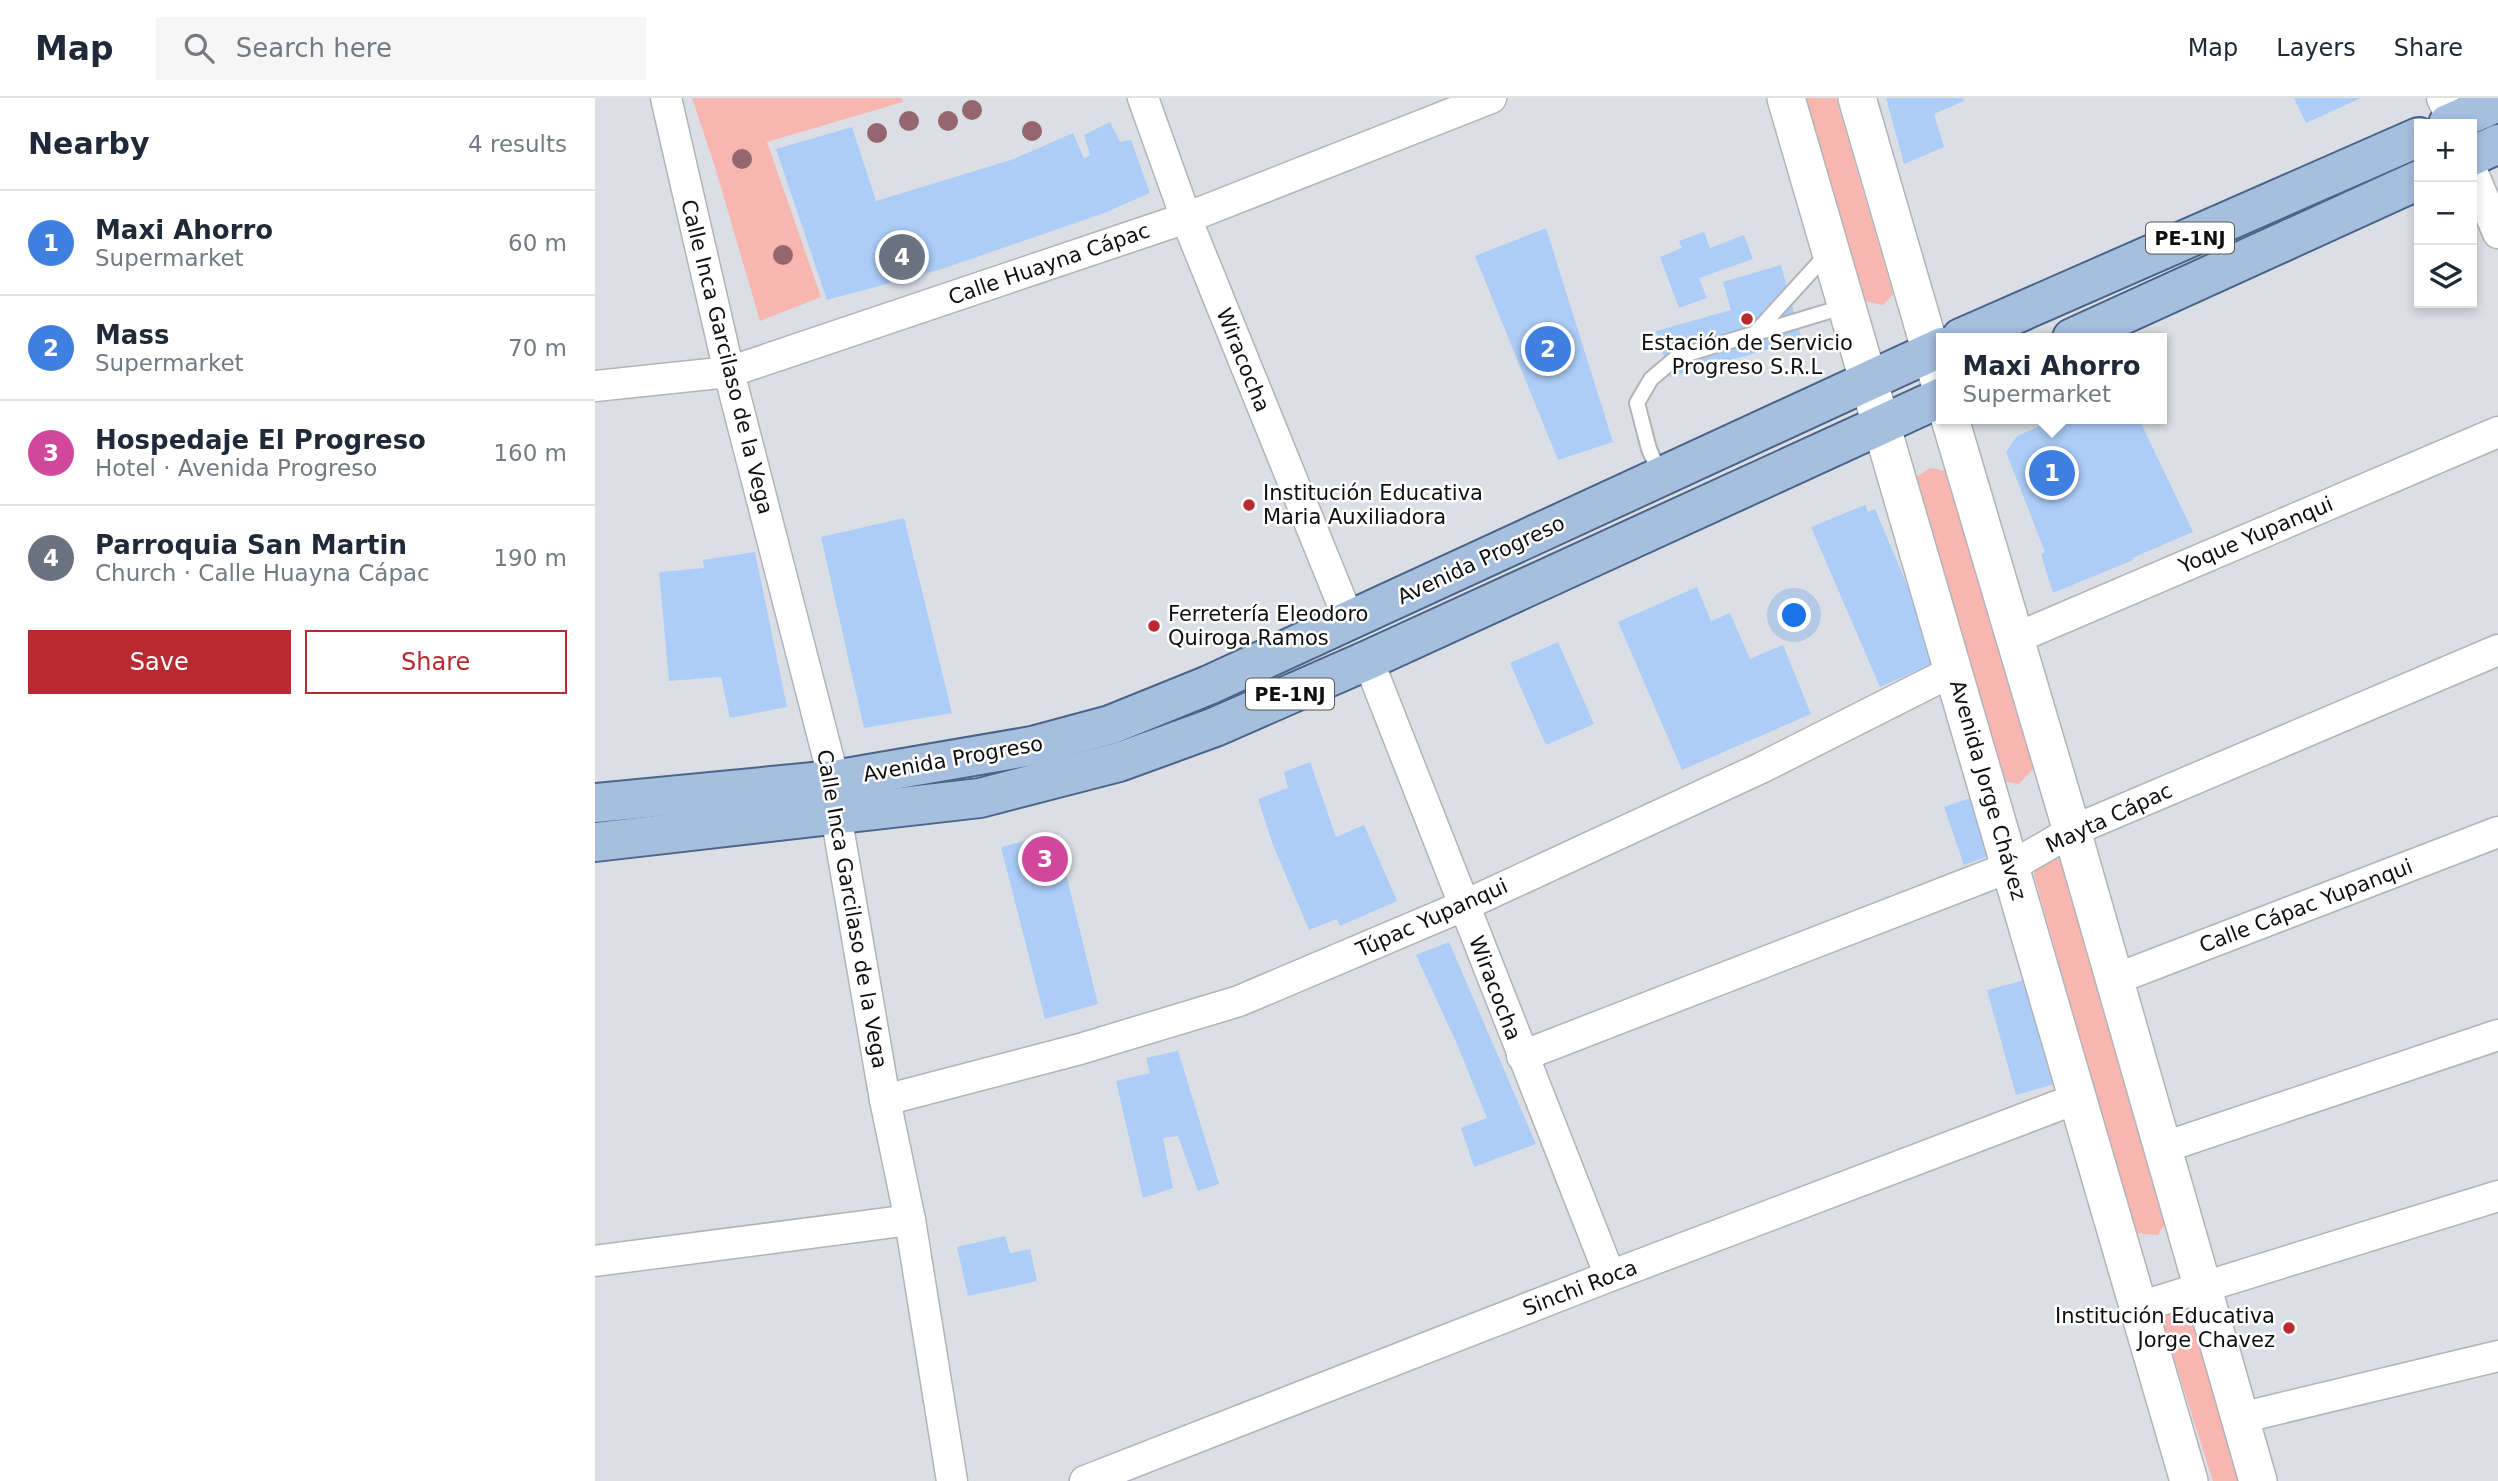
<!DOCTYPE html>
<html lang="en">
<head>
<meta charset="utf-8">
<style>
	:root { --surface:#fff; --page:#f6f6f7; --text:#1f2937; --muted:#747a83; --line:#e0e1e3; --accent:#b92930 }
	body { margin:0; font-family:"DejaVu Sans",sans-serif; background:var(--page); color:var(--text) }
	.controls { position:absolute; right:21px; top:21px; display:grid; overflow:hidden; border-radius:0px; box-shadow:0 4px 10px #0003 }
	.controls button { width:63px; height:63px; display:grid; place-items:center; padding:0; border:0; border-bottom:2px solid var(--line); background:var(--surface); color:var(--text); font:35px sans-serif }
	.you { position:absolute; left:1200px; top:518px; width:24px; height:24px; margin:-18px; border:5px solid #fff; border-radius:50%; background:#1a73e8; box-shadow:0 0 0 10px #1a73e833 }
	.badge { display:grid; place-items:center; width:46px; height:46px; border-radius:50%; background:var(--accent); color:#fff; font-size:23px; font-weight:700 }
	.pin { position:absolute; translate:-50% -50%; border:4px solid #fff; box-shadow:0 2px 7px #0006 }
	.popup { position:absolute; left:1341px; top:235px; width:231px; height:91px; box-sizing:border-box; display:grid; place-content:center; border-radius:0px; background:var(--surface); filter:drop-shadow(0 2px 5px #0005); font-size:23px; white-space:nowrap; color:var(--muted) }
	.popup b { font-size:26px; color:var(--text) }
	.popup::after { content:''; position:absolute; left:50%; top:100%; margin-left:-14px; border:14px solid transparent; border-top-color:var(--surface) }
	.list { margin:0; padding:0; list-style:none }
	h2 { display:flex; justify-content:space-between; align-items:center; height:91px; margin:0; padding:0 28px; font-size:30px }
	h2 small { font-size:23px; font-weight:400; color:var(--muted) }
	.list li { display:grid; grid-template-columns:46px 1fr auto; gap:21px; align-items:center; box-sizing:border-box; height:105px; padding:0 28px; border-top:2px solid var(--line) }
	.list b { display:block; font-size:26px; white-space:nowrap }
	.list p { margin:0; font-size:23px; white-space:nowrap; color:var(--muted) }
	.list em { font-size:23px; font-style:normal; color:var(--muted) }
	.actions { display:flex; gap:14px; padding:21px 28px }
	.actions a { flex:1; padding:16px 0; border:2px solid var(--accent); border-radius:0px; text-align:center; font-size:24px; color:var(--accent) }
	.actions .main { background:var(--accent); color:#fff }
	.icon { flex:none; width:38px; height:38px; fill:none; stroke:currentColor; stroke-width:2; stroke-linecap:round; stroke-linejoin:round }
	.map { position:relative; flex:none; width:1903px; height:1383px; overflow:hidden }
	header { display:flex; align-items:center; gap:42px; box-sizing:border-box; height:98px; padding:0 35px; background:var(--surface); border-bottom:2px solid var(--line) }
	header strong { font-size:33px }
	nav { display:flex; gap:38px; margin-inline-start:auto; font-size:24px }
	.search { width:490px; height:63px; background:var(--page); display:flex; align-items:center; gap:18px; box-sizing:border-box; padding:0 24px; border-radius:0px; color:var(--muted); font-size:26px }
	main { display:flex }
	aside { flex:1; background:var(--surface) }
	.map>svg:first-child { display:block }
</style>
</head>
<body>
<header>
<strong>Map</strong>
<div class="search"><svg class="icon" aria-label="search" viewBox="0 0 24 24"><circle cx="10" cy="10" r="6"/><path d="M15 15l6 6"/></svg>Search here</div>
<nav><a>Map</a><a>Layers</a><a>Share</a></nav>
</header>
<main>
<aside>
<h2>Nearby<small>4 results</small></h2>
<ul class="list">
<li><span class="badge" style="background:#3f7fe0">1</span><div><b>Maxi Ahorro</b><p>Supermarket</p></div><em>60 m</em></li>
<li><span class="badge" style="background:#3f7fe0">2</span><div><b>Mass</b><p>Supermarket</p></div><em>70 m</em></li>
<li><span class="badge" style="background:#d1479c">3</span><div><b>Hospedaje El Progreso</b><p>Hotel · Avenida Progreso</p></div><em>160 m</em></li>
<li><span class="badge" style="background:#6b7280">4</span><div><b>Parroquia San Martin</b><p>Church · Calle Huayna Cápac</p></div><em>190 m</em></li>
</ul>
<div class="actions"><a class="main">Save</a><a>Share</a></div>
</aside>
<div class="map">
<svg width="1903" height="1383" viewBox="0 0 1903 1383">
	<rect width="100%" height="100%" fill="#dbdfe5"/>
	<g fill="#f8b6b1">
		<polygon points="97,0 307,0 308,4 172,44 226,199 165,223 120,69"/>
		<polygon points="1210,0 1241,0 1298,196 1288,207 1268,203"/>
		<polygon points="1335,370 1352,373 1438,671 1424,686 1407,683 1320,380"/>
		<polygon points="1466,760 1574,1119 1563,1137 1540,1135 1439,777 1444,761"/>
		<polygon points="1585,1206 1601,1211 1650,1383 1618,1383 1565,1217"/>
	</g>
	<g fill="#accdf7">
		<polygon points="1291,0 1368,0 1369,3 1339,16 1349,49 1309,66"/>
		<polygon points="1699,0 1766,0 1711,25"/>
		<polygon points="515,24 525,44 536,42 555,95 509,115 347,171 232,202 181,51 257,29 281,103 419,61 478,35 489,61 495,57 489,37"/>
		<polygon points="951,130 1018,344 963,362 880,158"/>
		<polygon points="1109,134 1115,150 1149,137 1158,161 1104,180 1112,200 1084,210 1065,159 1087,150 1084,143"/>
		<polygon points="1186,167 1207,242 1075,279 1061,233 1136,212 1128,184"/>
		<polygon points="1460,321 1544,321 1598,434 1537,460 1538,462 1458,495 1446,456 1450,454 1411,354 1422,338"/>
		<polygon points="1270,407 1273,414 1280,411 1344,563 1285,589 1216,429"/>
		<polygon points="309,420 357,615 269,630 226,439"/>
		<polygon points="160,454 192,609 135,620 126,579 74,583 64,474 109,470 108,462"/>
		<polygon points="1102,489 1116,523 1135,515 1155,561 1188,547 1216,616 1087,672 1023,524"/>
		<polygon points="963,544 999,626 951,647 915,565"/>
		<polygon points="715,664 741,739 769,727 802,803 745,828 742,821 714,832 678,747 663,701 693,690 689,674"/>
		<polygon points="1381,698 1394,758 1369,767 1349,709"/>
		<polygon points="461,735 503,906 450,921 406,749"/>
		<polygon points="854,844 941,1046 879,1069 866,1030 892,1020 862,946 821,857"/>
		<polygon points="1434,881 1463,985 1421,997 1392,892"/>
		<polygon points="583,953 624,1086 603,1093 583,1038 568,1040 578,1090 548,1100 521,983 555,975 551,960"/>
		<polygon points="410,1138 415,1155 435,1151 442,1183 373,1198 362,1149"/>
	</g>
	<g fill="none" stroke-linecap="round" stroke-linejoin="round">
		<defs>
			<g id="service">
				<polyline points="1162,233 1232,156"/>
				<polyline points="1066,378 1054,351 1042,305 1056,281 1082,259 1251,208"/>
			</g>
			<g id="minor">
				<polyline points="71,0 134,274 239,682 241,717 290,1002 315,1122 357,1383"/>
				<polyline points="548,0 591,120 754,522"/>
				<polyline points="1847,0 1858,24"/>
				<polyline points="1877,73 1903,135"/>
				<polyline points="0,288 134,274 591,120 896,0"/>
				<polyline points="1419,541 1903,334"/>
				<polyline points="773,562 1015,1178"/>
				<polyline points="1518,882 1903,734"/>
				<polyline points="927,958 1415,769 1477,733 1903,552"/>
				<polyline points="290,1002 485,951 644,903 868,808 1166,670 1358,573"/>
				<polyline points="1567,1050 1903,937"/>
				<polyline points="0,1163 315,1122"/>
				<polyline points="1544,1209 1903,1098"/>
				<polyline points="1645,1320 1903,1258"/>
				<polyline points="490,1383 1015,1178 1483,1000"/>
			</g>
			<g id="tertiary">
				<polyline points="1191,0 1594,1383"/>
				<polyline points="1262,0 1347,292"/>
				<polyline points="1355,321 1477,733 1663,1383"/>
			</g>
			<g id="primary">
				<polyline points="1853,26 1903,4"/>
				<polyline points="1877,58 1903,46"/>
				<polyline points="1366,240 1824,39"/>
				<polyline points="1477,240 1824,82"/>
				<polyline points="0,705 239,682 437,648 515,627 614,587 1347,249"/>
				<polyline points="0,744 385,700 524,664 620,629 773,562 1347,299"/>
			</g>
		</defs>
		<use href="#service" stroke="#b0b4b9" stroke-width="18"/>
		<use href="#minor" stroke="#b0b4b9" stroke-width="33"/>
		<use href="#tertiary" stroke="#b0b4b9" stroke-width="40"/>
		<use href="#primary" stroke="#4a6589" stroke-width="42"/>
		<use href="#service" stroke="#fff" stroke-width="14"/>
		<use href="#minor" stroke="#fff" stroke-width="30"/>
		<use href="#tertiary" stroke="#fff" stroke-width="37"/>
		<use href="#primary" stroke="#a6bfdf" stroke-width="38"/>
	</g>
	<g fill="#94676e">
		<circle cx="377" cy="12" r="10"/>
		<circle cx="314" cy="23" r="10"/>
		<circle cx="353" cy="23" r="10"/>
		<circle cx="437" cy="33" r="10"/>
		<circle cx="282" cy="35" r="10"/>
		<circle cx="147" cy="61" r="10"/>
		<circle cx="188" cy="157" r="10"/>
	</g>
	<g fill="#b92930" stroke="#fff" stroke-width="2.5">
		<circle cx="1152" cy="221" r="7"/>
		<circle cx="654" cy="407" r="7"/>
		<circle cx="559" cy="528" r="7"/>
		<circle cx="1694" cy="1230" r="7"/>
	</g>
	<g text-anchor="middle" stroke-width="5" stroke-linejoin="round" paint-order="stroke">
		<g fill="#fff" stroke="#565758" stroke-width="2">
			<rect x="1551" y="124.5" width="88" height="31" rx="5"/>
			<rect x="651" y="580.5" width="88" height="31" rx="5"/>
		</g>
		<g font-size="19" font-weight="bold" fill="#0e0f11">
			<text x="1595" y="147">PE-1NJ</text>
			<text x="695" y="603">PE-1NJ</text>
		</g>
		<g font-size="21" fill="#0e0f11" stroke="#fff">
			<text transform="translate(454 166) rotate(-19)" y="7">Calle Huayna Cápac</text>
			<text transform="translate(132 259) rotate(76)" y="7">Calle Inca Garcilaso de la Vega</text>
			<text transform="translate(648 262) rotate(68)" y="7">Wiracocha</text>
			<text transform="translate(1661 437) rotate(-23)" y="7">Yoque Yupanqui</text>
			<text transform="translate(886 462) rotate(-25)" y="7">Avenida Progreso</text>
			<text transform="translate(358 661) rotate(-10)" y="7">Avenida Progreso</text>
			<text transform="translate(1393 692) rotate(74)" y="7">Avenida Jorge Chávez</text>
			<text transform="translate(1514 720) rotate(-25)" y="7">Mayta Cápac</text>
			<text transform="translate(1711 808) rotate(-21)" y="7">Calle Cápac Yupanqui</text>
			<text transform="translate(257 811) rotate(80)" y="7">Calle Inca Garcilaso de la Vega</text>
			<text transform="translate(837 820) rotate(-24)" y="7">Túpac Yupanqui</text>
			<text transform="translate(900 890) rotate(69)" y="7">Wiracocha</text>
			<text transform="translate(985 1190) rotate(-21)" y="7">Sinchi Roca</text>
		</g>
		<g font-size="21" fill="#0e0f11" stroke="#fff" text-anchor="start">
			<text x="1152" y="252" text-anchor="middle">Estación de Servicio<tspan x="1152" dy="24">Progreso S.R.L</tspan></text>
			<text x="668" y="402">Institución Educativa<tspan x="668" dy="24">Maria Auxiliadora</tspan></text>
			<text x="573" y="523">Ferretería Eleodoro<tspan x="573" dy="24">Quiroga Ramos</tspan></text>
			<text x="1680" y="1225" text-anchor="end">Institución Educativa<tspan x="1680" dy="24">Jorge Chavez</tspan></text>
		</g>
	</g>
</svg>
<div class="controls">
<button>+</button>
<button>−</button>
<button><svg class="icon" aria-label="layers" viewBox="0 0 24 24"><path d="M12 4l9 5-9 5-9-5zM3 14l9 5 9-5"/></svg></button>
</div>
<div class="you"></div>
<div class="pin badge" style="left:1457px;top:375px;background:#3f7fe0">1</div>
<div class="popup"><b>Maxi Ahorro</b>Supermarket</div>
<div class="pin badge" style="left:953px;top:251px;background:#3f7fe0">2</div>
<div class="pin badge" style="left:450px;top:761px;background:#d1479c">3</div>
<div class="pin badge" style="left:307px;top:159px;background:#6b7280">4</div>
</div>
</main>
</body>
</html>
